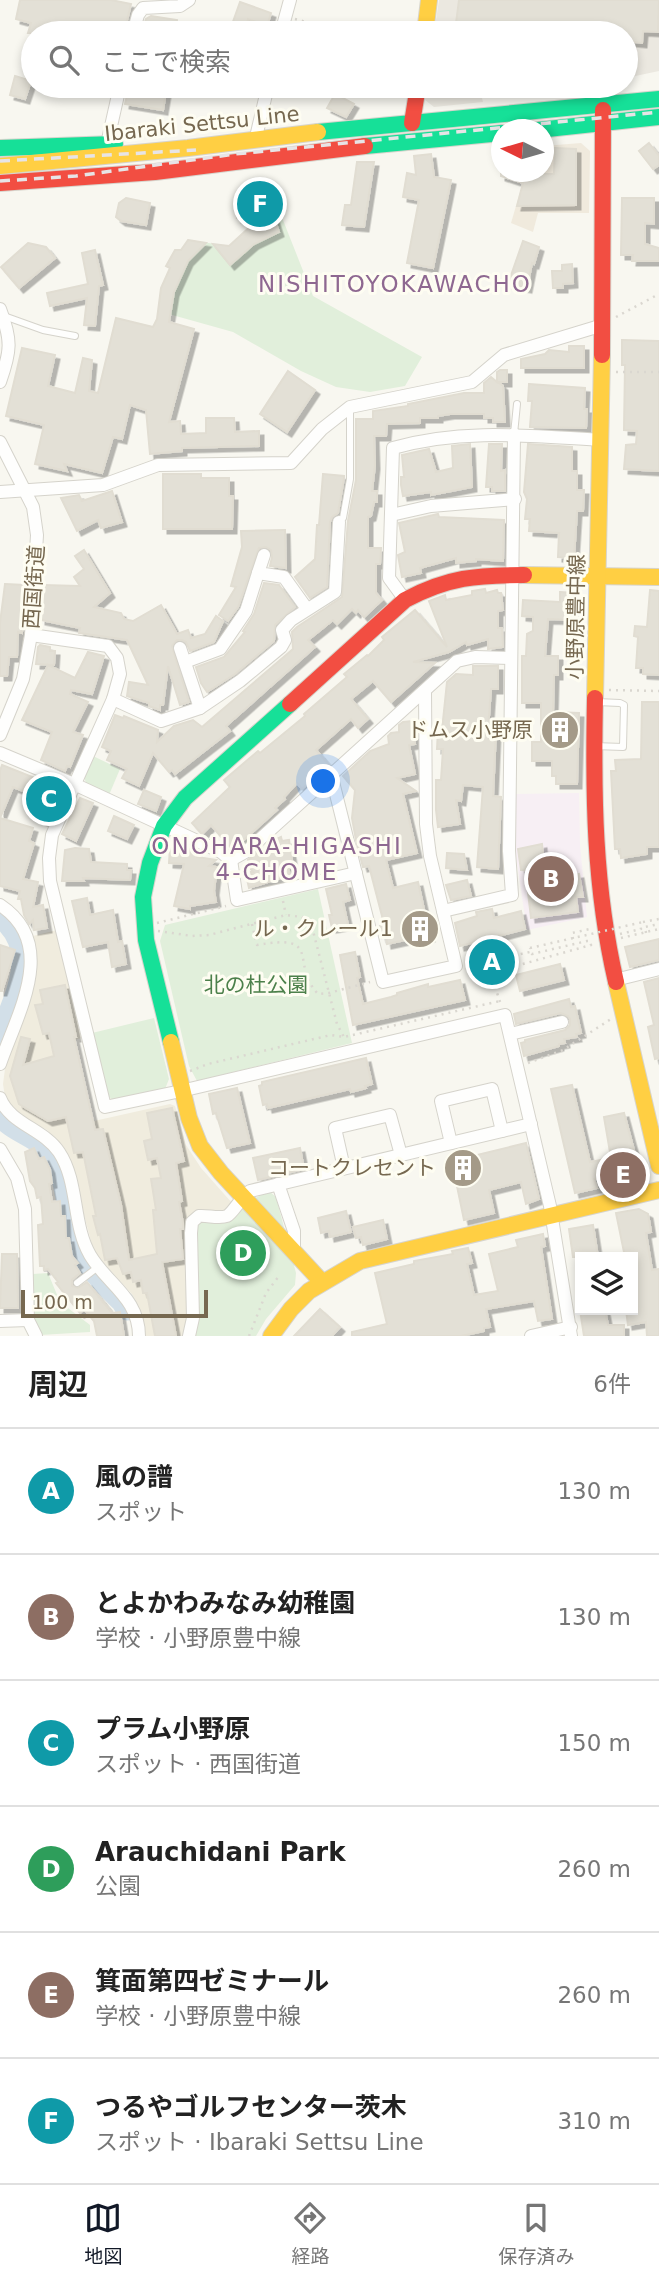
<!DOCTYPE html>
<html lang="ja">
<head>
<meta charset="utf-8">
<style>
	:root { --surface:#fff; --page:#f6f6f6; --text:#222; --muted:#767676; --line:#e0e0e0; --accent:#111827 }
	body { margin:0; font-family:"DejaVu Sans","Noto Sans JP",sans-serif; background:var(--page); color:var(--text) }
	.controls { position:absolute; right:21px; bottom:21px; display:grid; overflow:hidden; border-radius:0px; box-shadow:0 4px 10px #0003 }
	.controls button { width:63px; height:63px; display:grid; place-items:center; padding:0; border:0; border-bottom:2px solid var(--line); background:var(--surface); color:var(--text); font:35px sans-serif }
	.compass { position:absolute; left:491px; top:119px; width:63px; height:63px; border-radius:50%; background:var(--surface); box-shadow:0 4px 10px #0003; rotate:275deg }
	.scale { position:absolute; left:21px; bottom:18px; width:187px; box-sizing:border-box; padding-left:7px; border:4px solid #766850; border-top:0; font-size:19px; line-height:24px; white-space:nowrap; color:#766850; -webkit-text-stroke:5px #fefdf2; paint-order:stroke }
	.you { position:absolute; left:324px; top:782px; width:24px; height:24px; margin:-18px; border:5px solid #fff; border-radius:50%; background:#1a73e8; box-shadow:0 0 0 10px #1a73e833 }
	.badge { display:grid; place-items:center; width:46px; height:46px; border-radius:50%; background:var(--accent); color:#fff; font-size:23px; font-weight:700 }
	.pin { position:absolute; translate:-50% -50%; border:4px solid #fff; box-shadow:0 2px 7px #0006 }
	.list { margin:0; padding:0; list-style:none }
	h2 { display:flex; justify-content:space-between; align-items:center; height:91px; margin:0; padding:0 28px; font-size:30px }
	h2 small { font-size:23px; font-weight:400; color:var(--muted) }
	.list li { display:grid; grid-template-columns:46px 1fr auto; gap:21px; align-items:center; box-sizing:border-box; height:126px; padding:0 28px; border-top:2px solid var(--line) }
	.list b { display:block; font-size:26px; white-space:nowrap }
	.list p { margin:0; font-size:23px; white-space:nowrap; color:var(--muted) }
	.list em { font-size:23px; font-style:normal; color:var(--muted) }
	.icon { flex:none; width:38px; height:38px; fill:none; stroke:currentColor; stroke-width:2; stroke-linecap:round; stroke-linejoin:round }
	.map { position:relative; flex:none; width:659px; height:1336px; overflow:hidden }
	.search { position:absolute; background:var(--surface); box-shadow:0 4px 10px #0003; left:21px; right:21px; top:21px; height:77px; display:flex; align-items:center; gap:18px; box-sizing:border-box; padding:0 24px; border-radius:38px; color:var(--muted); font-size:26px }
	.sheet { height:847px; background:var(--surface) }
	nav { display:flex; justify-content:space-around; align-items:center; box-sizing:border-box; height:98px; border-top:2px solid var(--line); background:var(--surface); font-size:19px; color:var(--muted) }
	nav a { display:grid; justify-items:center; gap:4px }
	nav .on { color:var(--accent) }
	.map>svg:first-child { display:block }
</style>
</head>
<body>
<div class="map">
<svg width="659" height="1336" viewBox="0 0 659 1336">
	<defs>
		<filter id="shadow"><feDropShadow dx="4.5" dy="4.5" stdDeviation="0" flood-color="#0004"/></filter>
	</defs>
	<rect width="100%" height="100%" fill="#f8f7f0"/>
	<polygon fill="#f0ecde" points="57,930 81,1038 75,1040 94,1121 170,1104 175,1106 186,1145 201,1168 232,1203 185,1336 144,1336 144,1323 131,1293 94,1252 71,1167 62,1148 47,1130 15,1113 5,1097 3,1084 5,1069 36,975 37,953 33,936"/>
	<polygon fill="#f0eadd" points="581,143 590,151 589,213 538,213 533,232 511,223 526,172 544,172 544,146"/>
	<g fill="#ebe8e0">
		<polygon points="439,0 659,0 659,71 626,78 626,33 434,33"/>
		<polygon points="427,86 592,86 569,91 482,98 483,102 434,107 425,100"/>
	</g>
	<polygon fill="#f7eff4" points="579,793 580,845 587,917 527,930 516,857 516,794"/>
	<g fill="#e1efdb">
		<polygon points="281,215 313,296 422,357 405,386 370,392 336,387 301,371 233,332 158,311 161,288 170,269 166,266 175,250 181,250 188,240 229,246 245,231"/>
		<polygon points="93,756 120,769 109,795 86,784 84,775"/>
		<polygon points="318,889 352,1043 197,1081 189,1066 160,941 165,925"/>
		<polygon points="154,1018 169,1079 165,1089 113,1100 107,1095 92,1033"/>
		<path d="M270,1192l6,5 20,76 -1,12 -29,34 -10,17h-61l2,-6 -2,-105c11,-9 26,-9 39,-14 14,-5 19,-15 36,-19z"/>
		<polygon points="48,1273 60,1302 90,1325 90,1332 40,1335 35,1322 33,1274"/>
	</g>
	<g fill="none" stroke-linecap="round" stroke-linejoin="round">
		<g stroke="#d2dfe8" stroke-width="23">
			<path d="M0,916c44,34 14,81 0,123"/>
			<path d="M0,1115c15,18 43,22 55,43 12,22 12,51 19,74 8,30 28,49 49,70l4,7"/>
		</g>
	</g>
	<g fill="#e3e0d6" stroke="#e1ddd2" stroke-width="2" filter="url(#shadow)">
		<polygon points="20,0 111,0 131,4 124,33 28,33 31,23 16,19"/>
		<polygon points="459,0 659,0 658,32 643,31 642,43 626,41 626,33 475,33 455,31"/>
		<polygon points="240,2 271,13 267,26 248,19 245,33 229,33"/>
		<polygon points="151,16 177,20 175,33 142,33 146,19"/>
		<polygon points="15,76 31,81 25,99 10,95"/>
		<polygon points="129,86 167,86 163,110 125,104"/>
		<polygon points="335,94 354,104 346,117 327,108"/>
		<polygon points="649,143 659,156 659,165 653,169 639,151"/>
		<polygon points="555,148 576,149 576,205 517,206 523,183 501,176 501,174 554,174"/>
		<polygon points="431,154 434,177 451,180 433,268 407,263 419,200 403,197 407,173 416,175 414,156"/>
		<polygon points="357,162 374,162 364,227 342,225 345,205 351,205"/>
		<polygon points="248,187 280,198 274,217 279,232 254,244 230,265 213,244 229,246 253,224 237,218"/>
		<polygon points="126,198 150,203 146,225 121,221 116,217 119,203"/>
		<polygon points="622,198 654,198 654,224 645,223 645,244 659,248 659,261 632,261 633,255 621,255"/>
		<polygon points="188,240 206,243 188,261 174,292 169,322 194,329 169,422 180,421 181,434 206,433 206,418 234,418 235,432 259,431 259,446 182,448 182,451 150,454 146,410 130,405 122,439 113,437 102,473 64,464 67,471 35,464 44,425 6,416 22,348 55,355 48,386 75,393 83,358 92,360 89,391 98,393 116,318 153,327 157,319 161,288 170,268 166,266 175,250 181,250"/>
		<polygon points="523,241 539,247 534,264 532,263 527,288 508,284"/>
		<polygon points="28,243 46,247 55,258 19,288 1,267"/>
		<polygon points="95,250 103,285 99,286 95,326 84,325 87,298 50,306 47,293 88,284 82,253"/>
		<polygon points="572,264 573,283 563,284 563,288 553,288 552,271 562,271 562,265"/>
		<polygon points="622,340 659,341 659,471 624,469 626,445 636,444 637,431 624,430 625,365 622,365"/>
		<polygon points="569,346 584,346 584,368 521,368 521,359 545,354 549,350 569,352"/>
		<polygon points="500,370 507,370 507,382 498,382 503,386 505,422 493,422 493,418 484,418 484,414 450,414 438,416 438,418 420,418 420,423 387,424 386,436 374,436 375,465 372,491 377,491 377,502 374,502 371,516 368,517 368,548 381,548 380,564 376,564 376,593 382,600 364,617 358,610 356,613 352,609 337,624 333,620 308,640 315,647 226,726 230,731 175,774 172,770 169,772 153,753 139,786 122,778 127,769 107,760 111,751 102,747 115,715 123,718 124,716 158,730 157,742 174,726 193,720 202,727 293,649 292,632 297,627 342,597 348,521 356,480 356,419 373,419 373,411 408,406 408,404 464,393 484,393 484,383 491,377 497,382 497,372"/>
		<polygon points="288,371 315,390 287,432 260,414"/>
		<polygon points="529,384 585,388 584,409 587,409 586,428 530,427 532,401 528,401"/>
		<polygon points="470,444 472,487 431,495 431,492 403,496 401,485 401,477 404,477 402,455 429,449 436,472 453,468 452,446"/>
		<polygon points="489,444 502,444 501,471 505,470 505,491 492,491 492,487 486,487"/>
		<polygon points="528,444 572,447 572,471 577,471 577,490 584,490 583,511 577,511 574,558 558,557 559,533 529,531 530,519 525,519 527,499 524,492"/>
		<polygon points="163,474 201,474 201,478 229,478 229,496 233,496 232,529 163,529"/>
		<polygon points="323,474 344,476 344,478 338,513 332,517 330,522 327,587 310,598 295,577 315,559 317,525 319,525"/>
		<polygon points="112,491 122,522 101,528 98,520 77,531 61,498 79,495 82,501"/>
		<polygon points="438,514 439,517 504,520 503,561 476,559 476,561 456,563 456,558 420,568 421,573 402,577 398,555 405,552 399,523"/>
		<polygon points="285,530 286,568 270,566 272,557 271,550 266,547 259,548 238,607 228,621 219,615 236,587 231,586 242,547 241,531"/>
		<polygon points="84,550 110,593 94,607 121,613 124,619 133,621 161,605 177,634 188,630 191,638 205,634 216,616 223,621 214,642 190,651 186,642 182,640 177,640 172,646 189,702 180,705 168,666 163,705 160,705 160,710 149,706 149,703 127,696 129,682 148,685 127,640 79,633 80,628 41,620 43,585 80,586 74,577 84,569 75,556"/>
		<polygon points="264,583 279,585 295,607 275,625 274,641 235,674 207,692 201,683 196,667 224,657 245,632 243,631 254,614"/>
		<polygon points="5,584 25,585 22,633 18,632 17,657 9,657 7,676 0,676 0,623"/>
		<polygon points="485,589 486,593 497,590 498,593 501,593 503,610 498,611 498,628 502,628 503,647 488,649 488,639 467,645 466,642 449,652 413,662 435,663 391,702 373,681 351,699 368,719 358,728 351,719 316,750 329,765 302,789 297,783 284,797 285,799 275,808 277,810 237,846 235,843 230,847 211,825 202,834 192,823 230,787 224,780 258,751 260,753 305,716 304,714 347,677 344,674 367,655 368,656 384,640 382,637 415,610 447,647 429,601 445,595 446,600 472,595 472,591"/>
		<polygon points="650,590 659,591 659,675 643,674 643,668 636,668 638,637 634,636 635,626 647,627"/>
		<polygon points="560,592 574,593 572,620 548,619 545,656 558,656 558,675 554,675 553,712 579,713 577,784 556,784 556,776 552,776 552,761 532,761 532,742 541,742 541,703 522,703 522,656 526,656 527,634 533,631 533,617 522,616 523,600 560,602"/>
		<polygon points="40,645 50,647 50,651 55,651 54,665 36,664 38,647"/>
		<polygon points="88,652 104,656 92,694 71,690 70,694 88,702 73,732 83,735 70,767 67,766 65,771 41,760 52,732 22,720 48,665 75,678"/>
		<polygon points="473,666 498,666 498,689 491,689 488,730 496,731 493,796 501,797 498,869 477,867 483,787 463,785 461,801 456,800 460,824 438,827 436,810 436,780 441,780 443,749 437,749 438,730 442,730 447,682 456,674 473,675"/>
		<polygon points="642,702 659,702 659,847 647,847 647,854 621,858 620,849 615,849 611,771 616,771 615,760 641,759"/>
		<polygon points="412,721 415,744 409,745 415,774 397,778 416,791 403,794 417,853 386,860 393,888 418,882 430,937 414,941 414,938 387,944 386,937 382,938 380,926 383,925 382,916 369,866 363,867 356,840 352,818 355,790 343,776 370,751 389,744 388,736 391,733 399,732 399,725 403,722"/>
		<polygon points="2,765 60,788 59,790 62,791 48,823 31,816 37,804 31,802 34,795 13,787 0,818 0,771"/>
		<polygon points="144,790 161,797 156,811 138,804"/>
		<polygon points="80,798 93,803 76,841 62,834"/>
		<polygon points="114,816 134,825 127,839 108,831"/>
		<polygon points="0,818 33,828 29,841 34,843 23,879 38,882 33,907 43,905 47,928 34,930 33,920 29,924 24,915 21,899 18,899 20,891 0,886"/>
		<polygon points="281,837 282,841 289,840 293,867 288,868 290,875 249,888 247,879 252,877 251,872 253,872 250,868 248,860 260,851 271,849 270,842"/>
		<polygon points="542,844 545,872 521,870 518,849"/>
		<polygon points="170,847 194,849 197,851 197,857 216,860 209,866 217,867 214,891 216,902 190,906 190,909 174,906 184,864 169,863"/>
		<polygon points="75,848 89,849 91,862 127,864 127,870 131,870 130,880 83,878 84,881 62,881 65,850"/>
		<polygon points="447,853 464,854 467,870 446,868"/>
		<polygon points="579,874 583,897 576,897 578,912 531,918 527,884"/>
		<polygon points="467,880 471,896 451,900 446,885"/>
		<polygon points="346,884 350,900 343,902 348,925 332,928 329,915 332,915 326,889"/>
		<polygon points="87,898 90,915 113,910 118,942 122,941 126,964 112,967 108,942 83,947 72,901"/>
		<polygon points="492,909 494,918 521,911 525,929 460,946 455,923 477,916 476,912"/>
		<polygon points="659,939 659,960 630,967 625,947"/>
		<polygon points="0,945 15,950 2,991 0,991"/>
		<polygon points="355,952 360,977 357,978 363,1004 391,997 397,995 397,993 428,984 428,987 460,980 465,1000 353,1025 340,955"/>
		<polygon points="560,964 564,980 520,991 516,975"/>
		<polygon points="659,978 659,1058 655,1059 648,1027 654,1025 644,982"/>
		<polygon points="65,985 76,1037 74,1037 95,1130 103,1129 121,1205 129,1260 157,1254 153,1210 156,1210 151,1179 161,1178 157,1158 148,1160 144,1141 152,1139 147,1113 172,1108 184,1161 176,1163 182,1201 179,1202 183,1223 183,1229 180,1229 183,1259 162,1262 176,1336 155,1336 147,1293 143,1293 141,1280 133,1282 131,1272 123,1274 117,1258 105,1260 100,1234 98,1235 93,1216 96,1216 83,1152 74,1153 66,1117 48,1121 19,1104 10,1076 21,1037 30,1039 23,1065 54,1056 49,1033 43,1034 35,1005 43,1004 40,990"/>
		<polygon points="569,999 571,1007 575,1006 581,1033 576,1034 577,1037 564,1039 565,1043 559,1044 559,1046 524,1056 521,1043 525,1042 525,1040 565,1030 570,1025 570,1019 568,1016 561,1013 516,1024 514,1014"/>
		<polygon points="366,1058 372,1084 365,1086 366,1088 351,1092 350,1089 268,1108 267,1104 263,1105 259,1086 262,1085 262,1082"/>
		<polygon points="572,1085 590,1162 611,1158 604,1117 624,1113 639,1169 634,1179 616,1182 614,1175 594,1179 597,1188 575,1193 551,1089"/>
		<polygon points="237,1088 250,1143 227,1148 216,1113 213,1114 209,1094"/>
		<polygon points="526,1143 539,1199 526,1204 521,1182 489,1190 494,1213 464,1220 451,1157 468,1154 469,1157"/>
		<polygon points="34,1148 39,1159 44,1157 50,1169 52,1183 49,1184 52,1202 60,1201 61,1216 65,1216 66,1238 69,1238 72,1256 78,1263 75,1265 80,1273 72,1280 72,1286 78,1288 87,1282 112,1313 120,1312 124,1336 97,1336 94,1321 84,1309 80,1313 56,1283 58,1282 48,1269 44,1270 44,1266 40,1266 38,1225 43,1224 41,1197 37,1198 35,1188 30,1181 25,1152"/>
		<polygon points="300,1148 304,1169 258,1180 253,1158"/>
		<polygon points="639,1209 648,1214 651,1232 646,1233 652,1270 659,1269 659,1336 647,1336 646,1322 628,1325 626,1310 633,1310 633,1257 625,1257 616,1213"/>
		<polygon points="346,1211 351,1232 330,1237 329,1231 321,1233 318,1218"/>
		<polygon points="383,1220 387,1239 363,1245 361,1237 356,1238 353,1227"/>
		<polygon points="593,1225 598,1257 573,1257 569,1229"/>
		<polygon points="543,1234 545,1246 541,1247 552,1319 538,1321 534,1301 486,1309 490,1327 484,1328 484,1331 461,1336 352,1336 352,1332 387,1324 375,1273 414,1264 414,1261 453,1254 452,1251 468,1248 472,1263 467,1264 474,1295 498,1291 489,1254 518,1247 516,1240"/>
		<polygon points="2,1254 17,1254 18,1308 0,1308"/>
		<polygon points="320,1309 340,1327 332,1336 294,1336"/>
		<polygon points="580,1310 605,1310 608,1325 624,1325 624,1336 584,1336"/>
	</g>
	<g fill="none" stroke-linecap="round" stroke-linejoin="round">
		<defs>
			<g id="lane">
				<polyline points="4,316 43,330 75,336"/>
				<polyline points="514,434 517,404"/>
				<polyline points="339,522 343,518 350,479 350,407"/>
				<polyline points="594,746 623,747 624,705 620,703 597,702"/>
				<polyline points="77,1283 98,1267"/>
			</g>
			<g id="street">
				<polyline points="133,33 138,15 143,8 180,6 189,0"/>
				<polyline points="281,33 290,0"/>
				<polyline points="256,137 268,86"/>
				<polyline points="107,144 120,86"/>
				<path d="M0,309c12,31 11,42 0,73"/>
				<polyline points="0,442 33,507 37,535 31,635 23,679 0,735"/>
				<polyline points="0,492 103,485 158,465 291,463 322,429 350,407 472,382 504,355 603,325"/>
				<polyline points="391,515 431,506 515,499"/>
				<polyline points="264,555 258,573 284,577 307,609"/>
				<path d="M405,600l-16,-22 4,-130c69,-20 138,-12 209,-8"/>
				<polyline points="31,635 108,646 117,658 120,674 113,699 52,835 49,858 50,881 105,1107 181,1091 505,1015 550,1206 571,1336"/>
				<polyline points="180,648 200,708"/>
				<polyline points="185,662 220,649 246,611 258,573"/>
				<polyline points="113,699 161,721 200,708 240,681 281,647 285,640 282,630 291,620 335,592 339,522"/>
				<polyline points="0,753 74,784 221,852 231,860 247,851 457,661 475,657 511,658"/>
				<polyline points="331,774 383,982 456,966 430,856 426,824 425,691"/>
				<polyline points="231,860 237,900 356,873"/>
				<path d="M0,905c59,39 18,107 0,159"/>
				<polyline points="443,911 512,895 509,851 514,434"/>
				<polyline points="615,980 659,969"/>
				<polyline points="510,1034 562,1022"/>
				<path d="M0,1098c10,26 44,31 59,54 20,30 13,72 31,103 17,29 49,43 49,81"/>
				<polyline points="451,1143 441,1101 492,1089 502,1131"/>
				<polyline points="0,1149 17,1178 25,1209 28,1320 36,1336"/>
				<polyline points="344,1168 335,1128 390,1115 401,1155"/>
				<polyline points="278,1184 294,1231 294,1250"/>
				<polyline points="0,1321 28,1320"/>
				<path d="M189,1336l4,-18 -2,-85 1,-11 7,-6c8,-1 20,3 28,0 6,-3 14,-19 23,-25l281,-67"/>
				<polyline points="531,1336 571,1327"/>
			</g>
			<g id="fast">
				<polyline points="538,130 659,117"/>
				<polyline points="318,132 659,99"/>
				<polyline points="365,146 502,133"/>
				<polyline points="0,148 115,144"/>
				<polyline points="171,1042 146,940 143,897 150,863 164,826 185,798 290,704"/>
			</g>
			<g id="slow">
				<polyline points="425,33 429,0"/>
				<polyline points="0,166 188,148 318,132"/>
				<polyline points="524,575 659,577"/>
				<polyline points="595,698 602,355"/>
				<polyline points="616,982 659,1166"/>
				<polyline points="171,1042 189,1118 200,1146 221,1173 321,1281"/>
				<polyline points="271,1336 291,1309 309,1291 360,1261 659,1190"/>
			</g>
			<g id="jam">
				<polyline points="412,123 418,86"/>
				<polyline points="0,183 155,172 365,146"/>
				<polyline points="602,355 603,110"/>
				<path d="M595,698c-2,97 -1,189 21,284"/>
				<path d="M290,704l115,-104c43,-23 72,-25 119,-25"/>
			</g>
		</defs>
		<use href="#lane" stroke="#d5d3cb" stroke-width="8"/>
		<use href="#street" stroke="#d5d3cb" stroke-width="14"/>
		<use href="#fast" stroke="#d7d4cc" stroke-width="18"/>
		<use href="#slow" stroke="#d7d4cc" stroke-width="18"/>
		<use href="#jam" stroke="#d7d4cc" stroke-width="18"/>
		<g stroke="#dad7d0" stroke-width="2.5" stroke-dasharray="2 5" stroke-linecap="butt">
			<polyline points="295,19 347,33"/>
			<polyline points="616,317 659,294"/>
			<polyline points="616,372 659,372"/>
			<polyline points="609,690 659,691"/>
			<polyline points="283,901 286,915"/>
			<polyline points="643,922 659,919"/>
			<polyline points="157,923 226,906"/>
			<path d="M252,924l5,21c67,-12 32,18 61,49l11,-1 41,-11"/>
			<polyline points="158,931 192,936 209,935 286,915 302,917 312,927 337,1024 344,1037"/>
			<polyline points="646,933 645,927 659,924"/>
			<polyline points="620,934 641,929 640,923"/>
			<polyline points="621,938 659,929"/>
			<polyline points="573,939 572,933 590,929"/>
			<polyline points="481,956 485,972 491,974"/>
			<polyline points="507,957 530,952"/>
			<polyline points="467,959 506,950 508,963 512,967 591,945 590,941 587,941 532,954 530,948"/>
			<polyline points="500,1002 491,974 508,963"/>
			<polyline points="528,1063 563,1050 611,1019"/>
			<polyline points="190,1071 208,1064 331,1035 344,1037 500,1001"/>
			<polyline points="249,1336 266,1293 279,1276"/>
		</g>
		<use href="#lane" stroke="#fefefd" stroke-width="6"/>
		<use href="#street" stroke="#fefefd" stroke-width="12"/>
		<use href="#fast" stroke="#16e098" stroke-width="16"/>
		<use href="#slow" stroke="#ffcf43" stroke-width="16"/>
		<use href="#jam" stroke="#f24e42" stroke-width="16"/>
		<g stroke="#e7e4e6" stroke-width="3.5" stroke-dasharray="10 7" stroke-linecap="butt">
			<polyline points="0,161 196,150"/>
			<polyline points="0,181 76,176 235,154 659,112"/>
		</g>
		<polyline stroke="#dad7d0" stroke-width="2.5" stroke-dasharray="2 5" stroke-linecap="butt" points="530,948 643,922"/>
	</g>
	<defs>
		<symbol id="building-disc" viewBox="-11 -11 22 22"><circle r="9.5" fill="#a49a88" stroke="#fefdf2"/><path d="M-4-6H4V6H1V3H-1V6H-4ZM-2.5-4.3h1.7v1.8h-1.7ZM.8-4.3h1.7v1.8H.8ZM-2.5-1h1.7V.8h-1.7ZM.8-1h1.7V.8H.8Z" fill="#fff"/></symbol>
	</defs>
	<g fill-rule="evenodd">
		<use href="#building-disc" x="538" y="708" width="44" height="44"/>
		<use href="#building-disc" x="398" y="907" width="44" height="44"/>
		<use href="#building-disc" x="441" y="1146" width="44" height="44"/>
	</g>
	<g text-anchor="middle" stroke-width="6" stroke-linejoin="round" paint-order="stroke">
		<g font-size="21" fill="#766850" stroke="#fefdf2">
			<text transform="translate(202 124) rotate(-6)" y="7">Ibaraki Settsu Line</text>
			<text transform="translate(34 587) rotate(-86)" y="7">西国街道</text>
			<text transform="translate(576 617) rotate(-89)" y="7">小野原豊中線</text>
		</g>
		<g font-size="21" fill="#766850" stroke="#fefdf2" text-anchor="end">
			<text x="533" y="737">ドムス小野原</text>
			<text x="393" y="936">ル・クレール1</text>
			<text x="436" y="1175">コートクレセント</text>
		</g>
		<g font-size="21" fill="#4c804b" stroke="#fefdf2">
			<text x="256" y="992">北の杜公園</text>
		</g>
		<g font-size="23" letter-spacing="2" fill="#8e6891" stroke="#fefdf2">
			<text x="395" y="292">NISHITOYOKAWACHO</text>
			<text x="277" y="854">ONOHARA-HIGASHI<tspan x="277" dy="26">4-CHOME</tspan></text>
		</g>
	</g>
</svg>
<div class="controls">
<button><svg class="icon" aria-label="layers" viewBox="0 0 24 24"><path d="M12 4l9 5-9 5-9-5zM3 14l9 5 9-5"/></svg></button>
</div>
<svg class="compass" viewBox="-18 -18 36 36"><path d="M0-13l5 13h-10z" fill="#e53935"/><path d="M0 13l5-13h-10z" fill="#767676"/></svg>
<div class="scale">100 m</div>
<div class="you"></div>
<div class="pin badge" style="left:492px;top:962px;background:#0f9aa8">A</div>
<div class="pin badge" style="left:551px;top:879px;background:#8d6e63">B</div>
<div class="pin badge" style="left:49px;top:799px;background:#0f9aa8">C</div>
<div class="pin badge" style="left:243px;top:1253px;background:#2e9e5b">D</div>
<div class="pin badge" style="left:623px;top:1175px;background:#8d6e63">E</div>
<div class="pin badge" style="left:260px;top:204px;background:#0f9aa8">F</div>
<div class="search"><svg class="icon" aria-label="search" viewBox="0 0 24 24"><circle cx="10" cy="10" r="6"/><path d="M15 15l6 6"/></svg>ここで検索</div>
</div>
<section class="sheet">
<h2>周辺<small>6件</small></h2>
<ul class="list">
<li><span class="badge" style="background:#0f9aa8">A</span><div><b>風の譜</b><p>スポット</p></div><em>130 m</em></li>
<li><span class="badge" style="background:#8d6e63">B</span><div><b>とよかわみなみ幼稚園</b><p>学校 · 小野原豊中線</p></div><em>130 m</em></li>
<li><span class="badge" style="background:#0f9aa8">C</span><div><b>プラム小野原</b><p>スポット · 西国街道</p></div><em>150 m</em></li>
<li><span class="badge" style="background:#2e9e5b">D</span><div><b>Arauchidani Park</b><p>公園</p></div><em>260 m</em></li>
<li><span class="badge" style="background:#8d6e63">E</span><div><b>箕面第四ゼミナール</b><p>学校 · 小野原豊中線</p></div><em>260 m</em></li>
<li><span class="badge" style="background:#0f9aa8">F</span><div><b>つるやゴルフセンター茨木</b><p>スポット · Ibaraki Settsu Line</p></div><em>310 m</em></li>
</ul>
</section>
<nav>
<a class="on"><svg class="icon" aria-label="map" viewBox="0 0 24 24"><path d="M3 6l6-2 6 2 6-2v14l-6 2-6-2-6 2zM9 4v14M15 6v14"/></svg>地図</a>
<a><svg class="icon" aria-label="directions" viewBox="0 0 24 24"><path d="M12 3l9 9-9 9-9-9zM9 14v-3h6M13 9l2 2-2 2"/></svg>経路</a>
<a><svg class="icon" aria-label="saved" viewBox="0 0 24 24"><path d="M7 4h10v16l-5-4-5 4z"/></svg>保存済み</a>
</nav>
</body>
</html>
